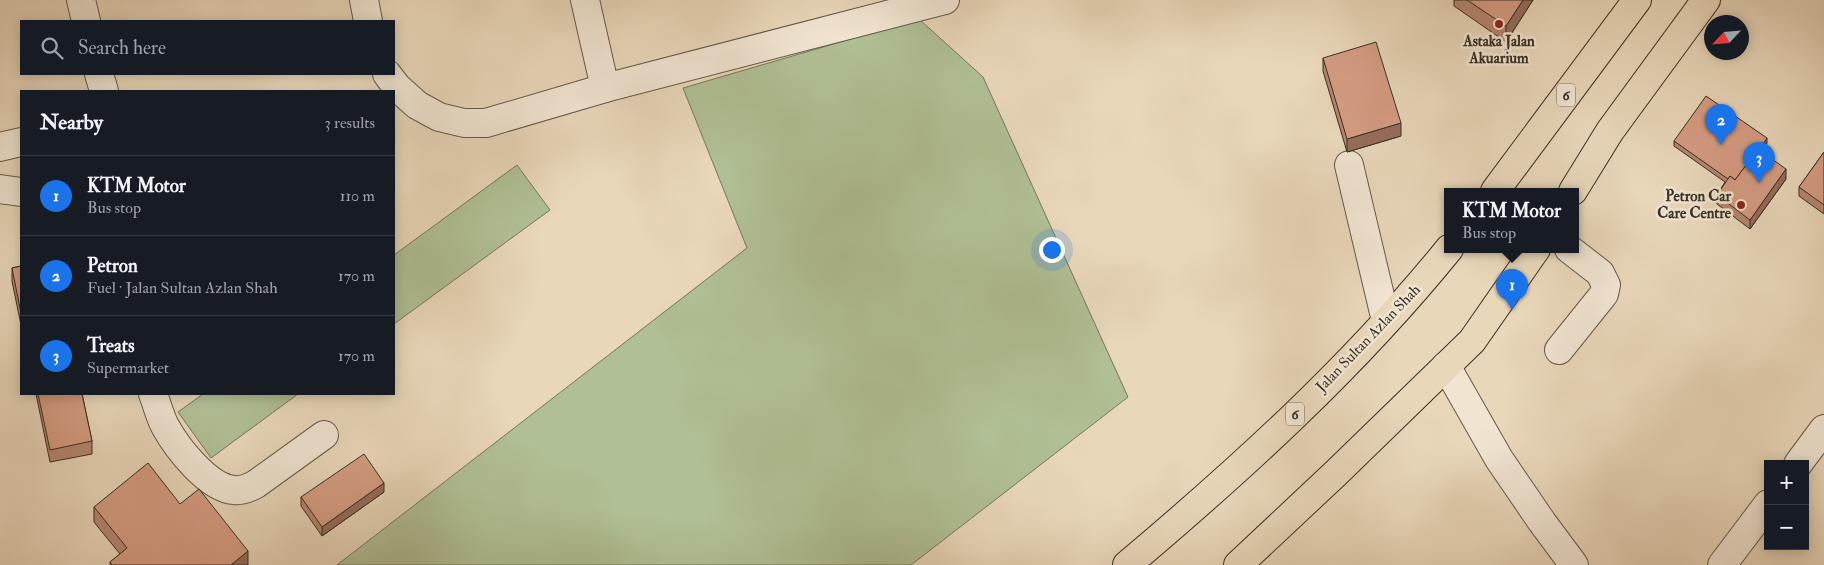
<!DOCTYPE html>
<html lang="en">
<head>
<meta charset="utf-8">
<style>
	:root { --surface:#171b24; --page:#242831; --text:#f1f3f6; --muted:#9ea1a6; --line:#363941; --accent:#1a73e8 }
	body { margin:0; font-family:"IM FELL Double Pica",serif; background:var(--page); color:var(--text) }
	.controls { position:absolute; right:15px; bottom:15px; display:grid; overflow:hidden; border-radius:0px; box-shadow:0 2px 12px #0003 }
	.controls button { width:45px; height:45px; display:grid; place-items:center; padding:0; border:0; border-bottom:1px solid var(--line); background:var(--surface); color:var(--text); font:25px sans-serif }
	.compass { position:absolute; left:1704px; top:15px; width:45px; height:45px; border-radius:50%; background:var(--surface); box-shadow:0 2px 12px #0003; rotate:244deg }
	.you { position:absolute; left:1051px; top:249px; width:18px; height:18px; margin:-12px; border:4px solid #fff; border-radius:50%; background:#1a73e8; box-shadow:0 0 0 8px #1a73e833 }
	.badge { display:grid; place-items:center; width:32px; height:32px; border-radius:50%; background:var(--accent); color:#fff; font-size:16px; font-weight:700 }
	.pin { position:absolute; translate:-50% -41px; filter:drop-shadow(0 1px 2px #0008) }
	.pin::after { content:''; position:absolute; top:26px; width:18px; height:15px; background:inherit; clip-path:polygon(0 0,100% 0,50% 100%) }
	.popup { position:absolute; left:1444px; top:188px; width:135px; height:65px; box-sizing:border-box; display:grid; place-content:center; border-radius:0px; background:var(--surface); filter:drop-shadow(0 1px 4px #0005); font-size:16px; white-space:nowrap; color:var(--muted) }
	.popup b { font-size:19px; color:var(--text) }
	.popup::after { content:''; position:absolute; left:50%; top:100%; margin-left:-10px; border:10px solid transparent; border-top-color:var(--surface) }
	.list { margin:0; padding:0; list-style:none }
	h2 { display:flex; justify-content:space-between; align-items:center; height:65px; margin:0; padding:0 20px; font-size:21px }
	h2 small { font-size:16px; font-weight:400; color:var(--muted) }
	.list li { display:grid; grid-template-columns:32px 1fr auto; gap:15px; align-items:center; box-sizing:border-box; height:80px; padding:0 20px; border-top:1px solid var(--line) }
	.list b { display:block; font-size:19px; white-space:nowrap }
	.list p { margin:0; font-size:16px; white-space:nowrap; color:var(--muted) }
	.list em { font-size:16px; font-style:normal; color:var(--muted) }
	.icon { flex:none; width:28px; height:28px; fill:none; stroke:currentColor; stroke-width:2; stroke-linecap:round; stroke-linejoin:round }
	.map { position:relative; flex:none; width:1824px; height:565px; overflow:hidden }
	.search { position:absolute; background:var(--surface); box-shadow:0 2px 12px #0003; left:20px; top:20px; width:375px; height:55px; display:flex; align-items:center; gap:12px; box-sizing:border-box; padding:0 18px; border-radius:0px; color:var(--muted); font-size:19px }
	.panel { position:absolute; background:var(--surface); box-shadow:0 2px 12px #0003; left:20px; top:90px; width:375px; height:305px; border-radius:0px }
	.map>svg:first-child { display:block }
</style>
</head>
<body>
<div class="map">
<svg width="1824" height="565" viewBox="0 0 1824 565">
	<rect width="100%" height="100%" fill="#e9d7ba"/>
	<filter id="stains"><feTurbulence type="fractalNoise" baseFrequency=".004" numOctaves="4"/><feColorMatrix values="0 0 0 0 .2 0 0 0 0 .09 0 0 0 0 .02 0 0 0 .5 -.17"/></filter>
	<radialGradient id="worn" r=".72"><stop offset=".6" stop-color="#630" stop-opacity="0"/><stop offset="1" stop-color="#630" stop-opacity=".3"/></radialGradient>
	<g fill="#b0bf95" stroke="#74775d">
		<polygon points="919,19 983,77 1128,397 911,565 337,565 747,248 683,88"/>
		<polygon points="517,165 550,210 394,324 394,255"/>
		<polygon points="203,394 298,394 211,458 178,412"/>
	</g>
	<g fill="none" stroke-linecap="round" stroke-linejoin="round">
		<defs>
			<g id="minor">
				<polyline points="81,0 86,21"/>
				<polyline points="364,0 368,21"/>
				<polyline points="585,0 605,88"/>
				<polyline points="99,74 104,91"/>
				<polyline points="387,74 397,87 417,105 439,117 464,123 486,123 605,88 945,0"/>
				<polyline points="0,147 21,142"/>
				<polyline points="1349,165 1386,321"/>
				<polyline points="0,189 21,192"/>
				<polyline points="1559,350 1600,299 1604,294 1606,285 1600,273 1569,249"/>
				<polyline points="1446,366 1499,459 1542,522 1574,565"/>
				<path d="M153,394c4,10 7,23 12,32 12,22 43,62 69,64 8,1 15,-2 22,-6l68,-49"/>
				<polyline points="1798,464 1824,429"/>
				<polyline points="1722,565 1768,504"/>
			</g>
			<g id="highway">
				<polyline points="1495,191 1637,0"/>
				<polyline points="1573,191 1610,131 1706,0"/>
				<path d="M1127,565c115,-97 227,-199 322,-316"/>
				<polyline points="1238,565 1335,474 1472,341 1536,249"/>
			</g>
		</defs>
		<use href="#minor" stroke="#64594a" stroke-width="30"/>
		<use href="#highway" stroke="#372f25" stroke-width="30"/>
		<use href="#minor" stroke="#f1e5d2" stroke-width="28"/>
		<use href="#highway" stroke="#e9d7ba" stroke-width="28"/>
	</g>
	<g fill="#b78670" stroke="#372f25">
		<polygon points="1454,0 1533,0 1506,42 1454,6"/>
		<polygon points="1323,58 1401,136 1347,152 1323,71"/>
		<polygon points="1674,141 1767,143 1761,151 1786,179 1750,229 1717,204 1717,195 1725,182 1674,146"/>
		<polygon points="1824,152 1824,214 1799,196 1799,187"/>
		<polygon points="21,266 21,325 12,281 12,268"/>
		<polygon points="36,394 82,394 92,441 92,454 50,462"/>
		<polygon points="384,492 322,536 301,506 301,497"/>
		<polygon points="180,504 248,565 110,565 110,562 120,554 94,522 94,507"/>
	</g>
	<g fill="#956d5b" stroke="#372f25">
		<polygon points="1523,0 1533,0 1506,42 1506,26"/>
		<polygon points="1401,123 1401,136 1347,152 1347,139"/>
		<polygon points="1767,138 1767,143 1735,189 1735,184"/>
		<polygon points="1786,169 1786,179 1750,229 1750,220"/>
		<polygon points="384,483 384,492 322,536 322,527"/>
		<polygon points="248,551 248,565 231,565"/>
	</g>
	<g fill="#d59c82" stroke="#372f25">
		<polygon points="1467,0 1523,0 1506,26"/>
		<polygon points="1376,42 1401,123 1347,139 1323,58"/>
		<polygon points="1706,96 1767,138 1759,150 1758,149 1735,180 1730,176 1728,179 1674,141"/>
		<polygon points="1758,149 1786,169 1750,220 1717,195 1730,176 1735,180"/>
		<polygon points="1824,152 1824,205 1799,187"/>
		<polygon points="21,266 21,313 12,268"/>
		<polygon points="38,394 82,394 92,441 50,450"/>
		<polygon points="364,454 384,483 322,527 301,497"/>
		<polygon points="148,463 180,504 199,489 248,551 231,565 112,565 110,562 127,548 94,507"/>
	</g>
	<g fill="#8f2418" stroke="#f1e5d2" stroke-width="2">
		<circle cx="1499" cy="24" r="5"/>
		<circle cx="1741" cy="205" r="5"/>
	</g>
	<g text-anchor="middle" stroke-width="5" stroke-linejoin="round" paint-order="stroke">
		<g fill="#f1e5d2" stroke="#6f6659" stroke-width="1">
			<rect x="1557" y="83.5" width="18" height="23" rx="4"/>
			<rect x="1286" y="402.5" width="18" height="23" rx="4"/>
		</g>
		<g font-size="14" font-weight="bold" fill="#372f25">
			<text x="1566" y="100">6</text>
			<text x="1295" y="419">6</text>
		</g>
		<g font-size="15" font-weight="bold" fill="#372f25" stroke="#f1e5d2">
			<text x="1499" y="46">Astaka Jalan<tspan x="1499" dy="17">Akuarium</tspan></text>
			<text x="1731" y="201" text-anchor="end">Petron Car<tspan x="1731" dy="17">Care Centre</tspan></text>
		</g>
		<g font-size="15" fill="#372f25" stroke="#f1e5d2">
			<text transform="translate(1368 338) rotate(-46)" y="5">Jalan Sultan Azlan Shah</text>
		</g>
	</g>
	<rect width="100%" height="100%" filter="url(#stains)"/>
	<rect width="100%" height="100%" fill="url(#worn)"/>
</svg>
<div class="controls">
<button>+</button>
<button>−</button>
</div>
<svg class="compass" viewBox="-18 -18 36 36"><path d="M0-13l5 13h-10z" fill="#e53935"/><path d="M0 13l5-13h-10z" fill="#9ea1a6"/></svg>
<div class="you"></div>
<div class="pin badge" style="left:1512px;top:310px">1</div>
<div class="popup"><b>KTM Motor</b>Bus stop</div>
<div class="pin badge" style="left:1721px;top:145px">2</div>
<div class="pin badge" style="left:1759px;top:183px">3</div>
<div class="search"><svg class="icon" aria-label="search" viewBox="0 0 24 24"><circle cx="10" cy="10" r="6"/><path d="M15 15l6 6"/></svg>Search here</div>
<section class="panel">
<h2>Nearby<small>3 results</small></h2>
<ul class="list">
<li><span class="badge">1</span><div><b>KTM Motor</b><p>Bus stop</p></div><em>110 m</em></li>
<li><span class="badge">2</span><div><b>Petron</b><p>Fuel · Jalan Sultan Azlan Shah</p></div><em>170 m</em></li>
<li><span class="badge">3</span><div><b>Treats</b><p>Supermarket</p></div><em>170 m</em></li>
</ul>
</section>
</div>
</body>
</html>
